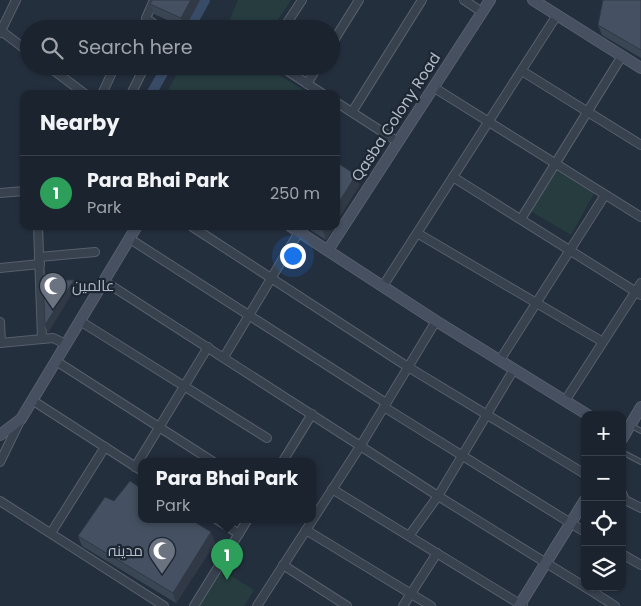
<!DOCTYPE html>
<html lang="en">
<head>
<meta charset="utf-8">
<style>
	:root { --surface:#1b232e; --page:#242b36; --text:#f1f3f6; --muted:#a0a4aa; --line:#39404a; --accent:#8ab4f8 }
	body { margin:0; font-family:Poppins,Cairo,sans-serif; background:var(--page); color:var(--text) }
	.controls { position:absolute; right:15px; bottom:15px; display:grid; overflow:hidden; border-radius:10px; box-shadow:0 1px 4px #0004 }
	.controls button { width:45px; height:45px; display:grid; place-items:center; padding:0; border:0; border-bottom:1px solid var(--line); background:var(--surface); color:var(--text); font:25px sans-serif }
	.you { position:absolute; left:292px; top:255px; width:18px; height:18px; margin:-12px; border:4px solid #fff; border-radius:50%; background:#1a73e8; box-shadow:0 0 0 8px #1a73e833 }
	.badge { display:grid; place-items:center; width:32px; height:32px; border-radius:50%; background:var(--accent); color:#fff; font-size:16px; font-weight:700 }
	.pin { position:absolute; translate:-50% -41px; filter:drop-shadow(0 1px 2px #0008) }
	.pin::after { content:''; position:absolute; top:26px; width:18px; height:15px; background:inherit; clip-path:polygon(0 0,100% 0,50% 100%) }
	.popup { position:absolute; left:138px; top:458px; width:178px; height:65px; box-sizing:border-box; display:grid; place-content:center; border-radius:10px; background:var(--surface); filter:drop-shadow(0 1px 4px #0005); font-size:16px; white-space:nowrap; color:var(--muted) }
	.popup b { font-size:19px; color:var(--text) }
	.popup::after { content:''; position:absolute; left:50%; top:100%; margin-left:-10px; border:10px solid transparent; border-top-color:var(--surface) }
	.list { margin:0; padding:0; list-style:none }
	h2 { display:flex; justify-content:space-between; align-items:center; height:65px; margin:0; padding:0 20px; font-size:21px }
	h2 small { font-size:16px; font-weight:400; color:var(--muted) }
	.list li { display:grid; grid-template-columns:32px 1fr auto; gap:15px; align-items:center; box-sizing:border-box; height:75px; padding:0 20px; border-top:1px solid var(--line) }
	.list b { display:block; font-size:19px; white-space:nowrap }
	.list p { margin:0; font-size:16px; white-space:nowrap; color:var(--muted) }
	.list em { font-size:16px; font-style:normal; color:var(--muted) }
	.icon { flex:none; width:28px; height:28px; fill:none; stroke:currentColor; stroke-width:2; stroke-linecap:round; stroke-linejoin:round }
	.map { position:relative; flex:none; width:641px; height:606px; overflow:hidden }
	.search { position:absolute; background:var(--surface); box-shadow:0 1px 4px #0004; left:20px; top:20px; width:320px; height:55px; display:flex; align-items:center; gap:12px; box-sizing:border-box; padding:0 18px; border-radius:28px; color:var(--muted); font-size:19px }
	.panel { position:absolute; background:var(--surface); box-shadow:0 1px 4px #0004; left:20px; top:90px; width:320px; height:140px; border-radius:10px }
	.map>svg:first-child { display:block }
</style>
</head>
<body>
<div class="map">
<svg width="641" height="606" viewBox="0 0 641 606">
	<rect width="100%" height="100%" fill="#242f3e"/>
	<g fill="#263c3f">
		<polygon points="238,0 291,0 272,29 226,29"/>
		<polygon points="181,66 265,66 309,94 166,94"/>
		<polygon points="557,168 596,190 571,235 529,210"/>
		<polygon points="222,570 254,590 244,606 199,606"/>
	</g>
	<g fill="none" stroke-linecap="round" stroke-linejoin="round">
		<g stroke="#394c67" stroke-width="10">
			<polyline points="189,29 205,0"/>
			<polyline points="151,94 167,66"/>
		</g>
		<defs>
			<g id="lane">
				<polyline points="630,425 641,431"/>
				<polyline points="622,452 641,462"/>
			</g>
			<g id="street">
				<polyline points="154,0 146,18 161,29"/>
				<polyline points="464,0 482,12"/>
				<polyline points="283,29 302,0"/>
				<polyline points="0,30 29,52"/>
				<polyline points="0,33 16,0"/>
				<polyline points="331,45 359,0"/>
				<polyline points="48,66 85,94"/>
				<polyline points="280,66 323,94"/>
				<polyline points="522,71 641,145"/>
				<polyline points="307,84 318,66"/>
				<polyline points="433,87 641,217"/>
				<polyline points="102,94 115,66"/>
				<polyline points="131,94 145,66"/>
				<polyline points="336,102 398,142"/>
				<polyline points="352,112 422,0"/>
				<polyline points="453,177 641,295"/>
				<polyline points="0,193 24,191"/>
				<polyline points="521,219 622,56"/>
				<polyline points="38,226 42,339"/>
				<polyline points="191,226 408,367 585,474"/>
				<polyline points="417,233 603,342"/>
				<polyline points="130,239 386,403"/>
				<polyline points="39,257 95,252"/>
				<polyline points="0,268 40,264"/>
				<polyline points="104,281 438,496 585,587"/>
				<polyline points="383,286 557,15"/>
				<polyline points="80,321 267,438"/>
				<polyline points="0,322 1,343"/>
				<polyline points="0,343 53,338 66,344"/>
				<polyline points="224,357 299,232"/>
				<polyline points="500,360 605,195"/>
				<polyline points="56,361 212,461"/>
				<polyline points="32,400 142,471"/>
				<polyline points="565,401 641,283"/>
				<polyline points="384,407 585,532"/>
				<polyline points="283,461 312,414"/>
				<polyline points="0,462 20,421"/>
				<polyline points="135,467 208,347"/>
				<polyline points="332,489 523,606"/>
				<polyline points="622,493 625,500 641,508"/>
				<polyline points="0,501 164,606"/>
				<polyline points="216,519 239,534"/>
				<polyline points="306,530 431,606"/>
				<polyline points="51,533 105,447"/>
				<polyline points="409,536 438,496 514,369"/>
				<polyline points="622,554 641,565"/>
				<polyline points="283,565 347,606"/>
				<polyline points="585,587 615,606"/>
				<polyline points="194,606 248,519"/>
				<polyline points="257,606 361,445 436,321"/>
				<polyline points="403,606 437,553"/>
			</g>
			<g id="secondary">
				<polyline points="533,0 641,68"/>
				<polyline points="290,226 436,321 588,415"/>
				<polyline points="328,250 490,0"/>
				<polyline points="0,435 21,419 137,226"/>
				<polyline points="622,439 641,407"/>
				<polyline points="519,606 585,500"/>
			</g>
		</defs>
		<use href="#lane" stroke="#565f6c" stroke-width="6"/>
		<use href="#street" stroke="#565f6c" stroke-width="10"/>
		<use href="#secondary" stroke="#565f6c" stroke-width="12"/>
		<use href="#lane" stroke="#38414e" stroke-width="4"/>
		<use href="#street" stroke="#38414e" stroke-width="8"/>
		<use href="#secondary" stroke="#465061" stroke-width="10"/>
	</g>
	<g fill="#3b4654">
		<polygon points="152,0 200,0 185,28 154,14 150,4"/>
		<polygon points="641,0 641,58 602,35 598,25"/>
		<polygon points="304,226 335,226 326,240"/>
		<polygon points="114,501 215,543 176,603 82,546 78,536"/>
	</g>
	<g fill="#303945">
		<polygon points="191,0 200,0 185,28 181,18"/>
		<polygon points="356,175 360,185 336,223 336,207"/>
		<polygon points="325,226 335,226 326,240 323,230"/>
		<polygon points="74,280 76,287 48,333 45,325"/>
		<polygon points="211,532 215,543 176,603 173,593"/>
	</g>
	<g fill="#455162" stroke="#303945">
		<polygon points="152,0 191,0 181,18 150,4"/>
		<polygon points="603,0 641,0 641,50 598,25"/>
		<polygon points="336,162 356,175 336,207"/>
		<polygon points="317,226 325,226 323,230"/>
		<polygon points="43,280 74,280 45,325"/>
		<polygon points="130,481 142,489 142,519 190,519 211,532 173,593 78,536 105,497 114,501"/>
	</g>
	<defs>
		<symbol id="mosque-pin" viewBox="-11 -11 22 30"><path d="M0 17L-7.5 6A9.5 9.5 0 1 1 7.5 6Z" fill="#6b7280" stroke="#1d2633"/><path d="M3.5-4.9A6 6 0 1 0 3.5 4.9A5 5 0 1 1 3.5-4.9Z" fill="#fff"/></symbol>
	</defs>
	<g fill-rule="evenodd">
		<use href="#mosque-pin" x="37" y="270" width="32" height="43"/>
		<use href="#mosque-pin" x="146" y="535" width="32" height="43"/>
	</g>
	<g text-anchor="middle" stroke-width="4.5" stroke-linejoin="round" paint-order="stroke">
		<g font-size="15" fill="#b4bcc9" stroke="#1d2633">
			<text transform="translate(396 117) rotate(-57)" y="5">Qasba Colony Road</text>
		</g>
		<g font-size="15" fill="#b4bcc9" stroke="#1d2633" text-anchor="start">
			<text x="72" y="291">عالمین</text>
			<text x="143" y="556" text-anchor="end">مدینہ</text>
		</g>
	</g>
</svg>
<div class="controls">
<button>+</button>
<button>−</button>
<button><svg class="icon" aria-label="locate" viewBox="0 0 24 24"><circle cx="12" cy="12" r="6"/><path d="M12 2v4M12 18v4M2 12h4M18 12h4"/></svg></button>
<button><svg class="icon" aria-label="layers" viewBox="0 0 24 24"><path d="M12 4l9 5-9 5-9-5zM3 14l9 5 9-5"/></svg></button>
</div>
<div class="you"></div>
<div class="pin badge" style="left:227px;top:580px;background:#2e9e5b">1</div>
<div class="popup"><b>Para Bhai Park</b>Park</div>
<div class="search"><svg class="icon" aria-label="search" viewBox="0 0 24 24"><circle cx="10" cy="10" r="6"/><path d="M15 15l6 6"/></svg>Search here</div>
<section class="panel">
<h2>Nearby<small></small></h2>
<ul class="list">
<li><span class="badge" style="background:#2e9e5b">1</span><div><b>Para Bhai Park</b><p>Park</p></div><em>250 m</em></li>
</ul>
</section>
</div>
</body>
</html>
